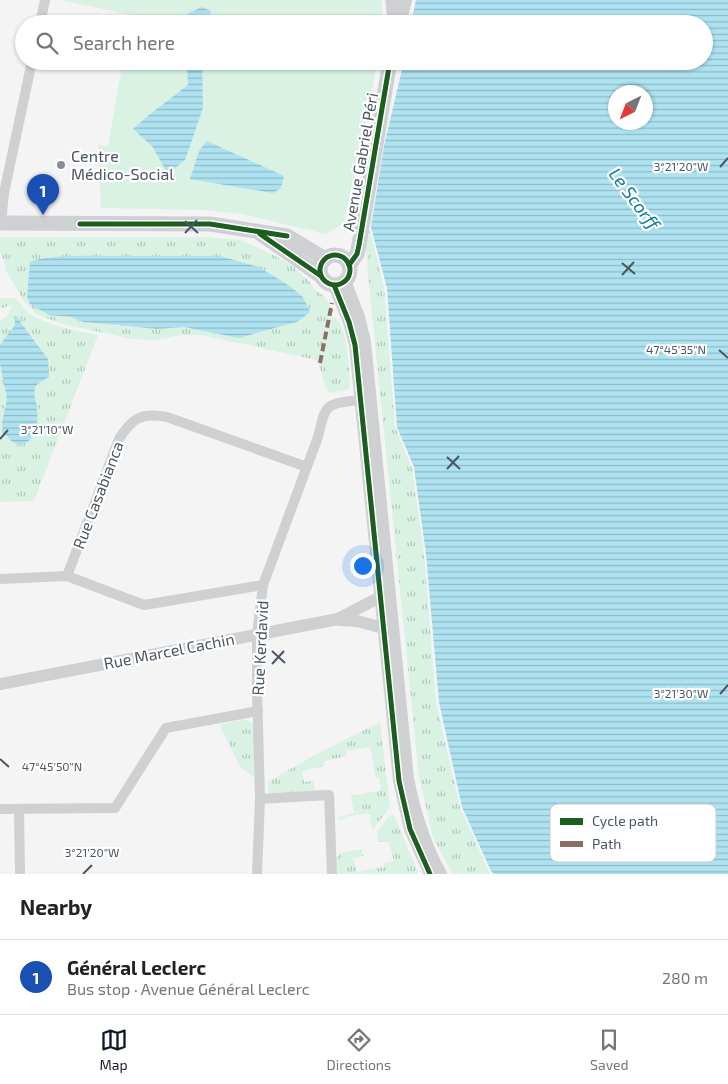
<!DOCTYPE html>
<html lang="en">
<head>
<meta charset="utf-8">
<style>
	:root { --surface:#fff; --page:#f6f6f6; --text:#222; --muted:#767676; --line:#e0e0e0; --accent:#111827 }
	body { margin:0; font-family:"Exo 2",sans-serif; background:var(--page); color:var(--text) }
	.compass { position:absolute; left:608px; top:85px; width:45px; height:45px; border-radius:50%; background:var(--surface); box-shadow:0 1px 4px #0004; rotate:222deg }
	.you { position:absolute; left:362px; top:565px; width:18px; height:18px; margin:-12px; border:4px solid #fff; border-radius:50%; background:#1a73e8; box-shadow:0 0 0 8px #1a73e833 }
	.badge { display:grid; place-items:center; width:32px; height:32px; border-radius:50%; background:var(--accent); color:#fff; font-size:16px; font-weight:700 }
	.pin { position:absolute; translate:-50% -41px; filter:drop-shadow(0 1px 2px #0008) }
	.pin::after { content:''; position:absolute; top:26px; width:18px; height:15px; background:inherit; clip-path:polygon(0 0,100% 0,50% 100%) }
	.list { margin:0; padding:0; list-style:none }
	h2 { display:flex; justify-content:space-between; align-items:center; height:65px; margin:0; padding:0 20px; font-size:21px }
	h2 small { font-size:16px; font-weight:400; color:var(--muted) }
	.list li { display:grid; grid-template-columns:32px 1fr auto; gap:15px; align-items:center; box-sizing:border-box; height:75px; padding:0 20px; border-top:1px solid var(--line) }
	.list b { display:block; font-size:19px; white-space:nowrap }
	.list p { margin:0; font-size:16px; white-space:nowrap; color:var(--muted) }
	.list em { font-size:16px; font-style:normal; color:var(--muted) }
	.icon { flex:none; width:28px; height:28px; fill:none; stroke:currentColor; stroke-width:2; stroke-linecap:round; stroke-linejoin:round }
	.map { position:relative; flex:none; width:728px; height:874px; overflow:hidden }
	.search { position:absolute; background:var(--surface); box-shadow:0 1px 4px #0004; left:15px; right:15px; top:15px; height:55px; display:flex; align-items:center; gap:12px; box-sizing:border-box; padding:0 18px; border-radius:28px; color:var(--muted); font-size:19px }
	.sheet { height:140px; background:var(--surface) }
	nav { display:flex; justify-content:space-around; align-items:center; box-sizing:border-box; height:70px; border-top:1px solid var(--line); background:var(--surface); font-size:14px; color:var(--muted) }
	nav a { display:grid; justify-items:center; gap:2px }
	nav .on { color:var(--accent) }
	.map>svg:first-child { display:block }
</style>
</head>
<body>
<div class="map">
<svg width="728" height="874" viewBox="0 0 728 874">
	<defs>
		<pattern id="grass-tufts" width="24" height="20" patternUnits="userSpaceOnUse" patternTransform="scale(1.25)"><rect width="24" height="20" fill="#d9f2e3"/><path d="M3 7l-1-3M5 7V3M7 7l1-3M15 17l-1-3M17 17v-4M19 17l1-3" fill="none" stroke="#b2c7bb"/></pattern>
		<pattern id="water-rules" width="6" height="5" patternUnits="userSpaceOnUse" patternTransform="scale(1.25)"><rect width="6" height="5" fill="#aee2f0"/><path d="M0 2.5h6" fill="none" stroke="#90bac6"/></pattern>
	</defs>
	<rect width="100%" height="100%" fill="#f4f4f4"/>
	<g fill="url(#grass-tufts)" fill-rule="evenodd">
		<polygon points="370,230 384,287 395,427 412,468 424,554 436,702 460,807 490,874 453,874 433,838 419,777 368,274 366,243"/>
		<path d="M0,237h207l33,3 34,15 19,11 16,15 6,9 10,7 5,9 -1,12 4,-2c16,9 16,55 17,72l-2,2 -19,3c-7,-10 -6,-22 -13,-33l-114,-25h-21l-26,5 -23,-1 -65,-14 -21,-7 -9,-4 -12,-11 -19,-32 -2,-11 -4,-7zM121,256h99l77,66 -58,16 -55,-11 -27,2 -30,-2 -44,-5 -12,-5 -22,-2 -20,-41 1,-12 25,-4z"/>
		<path d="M0,298h15c6,4 8,11 14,15 17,13 49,18 69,22l-64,166 -34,1v-138l7,35 -3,12 30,-18c1,-9 8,-12 15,-16l-11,-33 -22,-28 -2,1 1,8 -15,20v-25l7,-4 5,-10 -2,-1 -10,4z"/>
		<polygon points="245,719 251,722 254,728 254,776 252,776 241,768 220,726 222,724"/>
		<polygon points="380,722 390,807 375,827 372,829 369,813 345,817 345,819 339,820 338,817 354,813 351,796 381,790 379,778 376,778 370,747 347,751 347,756 324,761 325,766 302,771 304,782 313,781 315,790 323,789 323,792 269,794 268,782 313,756"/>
		<polygon points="394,815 417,870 417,874 338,874 336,859 340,853 362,849 363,856 353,858 357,872 384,867 384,863 394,861 389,842 378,842 377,831 389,816"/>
	</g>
	<g fill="#d9f2e3">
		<polygon points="59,0 382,0 382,24 130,24 132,15"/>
		<polygon points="123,61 377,61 365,132 343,224 326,234 242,214 204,210 101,208 98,145 108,146"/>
	</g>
	<g fill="url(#water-rules)" fill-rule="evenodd">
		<path d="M416,0h312v874h-234l-3,-3 -29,-64 -23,-105 -13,-148 -12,-87 -17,-40 -10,-139 -16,-61 13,-81 20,-85h300v-37h-293zM616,92h30v30h-30z"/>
		<polygon points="202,7 211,11 207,24 187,24 187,14"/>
		<polygon points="187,61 202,61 203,108 185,160 168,174 152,146 133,129 149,115 188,85"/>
		<polygon points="207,141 284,176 281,188 273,193 190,179 199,151"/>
		<path d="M121,256h99l39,11 32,20 12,10 7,15 -13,10 -58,16 -55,-11 -27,2 -74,-7 -12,-5 -22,-2 -19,-11 -3,-7 3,-35c17,-8 69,-6 91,-6z"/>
		<path d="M14,316h2l32,43 1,18c-4,3 -10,5 -13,9 -4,7 1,17 1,24 2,14 -2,34 -19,35l-8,-5 -7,-9 -1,-8 5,-24 -7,-35v-19l15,-20z"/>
	</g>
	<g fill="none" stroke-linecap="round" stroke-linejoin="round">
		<g stroke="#ced0d2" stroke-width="10">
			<polyline points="40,24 45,0"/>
			<polyline points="1,223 4,193 32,61"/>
			<path d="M67,576l52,-137c13,-21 23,-27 48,-22l140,50"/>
			<polyline points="0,579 67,576 144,605 263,585"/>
			<polyline points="260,799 329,795 332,874"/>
			<polyline points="0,809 115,808 166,728 258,711"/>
			<polyline points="19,809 20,874"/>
			<path d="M257,874l3,-75 -3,-109v-55l6,-50 55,-148c8,-34 7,-33 42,-37"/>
		</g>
		<g stroke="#ced0d2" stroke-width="12">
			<polyline points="400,24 406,0"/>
			<path d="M345,281l14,36 6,25 43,437c7,34 16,65 33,95"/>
			<polyline points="334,285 349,322 355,345 399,781 410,829 430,874"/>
			<polyline points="340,620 357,621 383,628"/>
			<polyline points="0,684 338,619 380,597"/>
		</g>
		<g stroke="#ced0d4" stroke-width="15">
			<polyline points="393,0 395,24"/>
			<polyline points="0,223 210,224 287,236 325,259"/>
			<polyline points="261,234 321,276"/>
			<circle cx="335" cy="270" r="15"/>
			<polyline points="349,265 357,254 359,245 390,61"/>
		</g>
		<polyline stroke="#8d6e63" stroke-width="4" stroke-dasharray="8 4" stroke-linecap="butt" points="320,363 332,303"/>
		<defs>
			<g id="cycleway">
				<polyline points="80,224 210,224 287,236"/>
				<polyline points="260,234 321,276"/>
				<circle cx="335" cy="270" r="15"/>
				<polyline points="349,265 357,254 359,245 390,61"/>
				<polyline points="334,285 349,322 355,345 399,781 410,829 430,874"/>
			</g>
		</defs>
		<use href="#cycleway" stroke="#fff" stroke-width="8"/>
		<use href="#cycleway" stroke="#1b5e20" stroke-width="5"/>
	</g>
	<path fill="none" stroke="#4a5661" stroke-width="2" d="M720,167l8,-9M185,221l13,12M185,233l12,-13M622,263l13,11M622,275l12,-13M719,350l9,8M0,439l8,-9M447,457l13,12M447,469l12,-13M272,651l13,12M272,664l12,-13M720,694l8,-9M0,759l9,8M83,874l9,-9"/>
	<circle fill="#868d94" stroke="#fff" stroke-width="2" cx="61" cy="165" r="5"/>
	<g text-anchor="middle" stroke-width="4.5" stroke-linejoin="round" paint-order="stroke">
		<g font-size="16" fill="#4a5661" stroke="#fff" text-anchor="start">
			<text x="71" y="162">Centre<tspan x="71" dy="18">Médico-Social</tspan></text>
		</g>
		<g font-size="16" fill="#4a5661" stroke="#fff">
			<text transform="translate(360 162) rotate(-80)" y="6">Avenue Gabriel Péri</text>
			<text transform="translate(98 495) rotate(-69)" y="6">Rue Casabianca</text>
			<text transform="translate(260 648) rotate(-87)" y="6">Rue Kerdavid</text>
			<text transform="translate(169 651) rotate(-11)" y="6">Rue Marcel Cachin</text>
		</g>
		<g font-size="18" font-style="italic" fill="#0c7c9b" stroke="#fff">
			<text transform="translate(634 199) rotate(53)" y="6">Le Scorff</text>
		</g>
	</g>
	<rect x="550" y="804" width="166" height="58" rx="8" fill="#fff" stroke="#c9ccd0" stroke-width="1"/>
	<rect x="560" y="818" width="23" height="7" fill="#1b5e20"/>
	<rect x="560" y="841" width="23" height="6" fill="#8d6e63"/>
	<g font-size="14" fill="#4a5661">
		<text x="592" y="826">Cycle path</text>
		<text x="592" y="849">Path</text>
	</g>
	<g font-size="12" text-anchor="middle" fill="#4a5661" stroke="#fff" stroke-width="4.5" stroke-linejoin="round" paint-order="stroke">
		<text x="681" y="171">3°21'20"W</text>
		<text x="676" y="354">47°45'35"N</text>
		<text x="47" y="434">3°21'10"W</text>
		<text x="681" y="698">3°21'30"W</text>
		<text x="52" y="771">47°45'50"N</text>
		<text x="92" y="857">3°21'20"W</text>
	</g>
</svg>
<svg class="compass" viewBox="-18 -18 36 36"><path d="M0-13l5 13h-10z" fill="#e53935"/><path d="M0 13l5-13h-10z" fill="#767676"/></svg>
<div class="you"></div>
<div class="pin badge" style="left:43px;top:215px;background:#1a4fb4">1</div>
<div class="search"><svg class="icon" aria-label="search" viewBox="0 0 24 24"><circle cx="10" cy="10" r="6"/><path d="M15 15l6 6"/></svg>Search here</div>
</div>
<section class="sheet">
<h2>Nearby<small></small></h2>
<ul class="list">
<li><span class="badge" style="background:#1a4fb4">1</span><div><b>Général Leclerc</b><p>Bus stop · Avenue Général Leclerc</p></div><em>280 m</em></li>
</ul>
</section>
<nav>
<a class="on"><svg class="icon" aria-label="map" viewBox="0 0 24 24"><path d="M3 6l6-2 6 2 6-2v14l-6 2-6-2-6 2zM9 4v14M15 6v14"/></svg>Map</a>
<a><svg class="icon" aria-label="directions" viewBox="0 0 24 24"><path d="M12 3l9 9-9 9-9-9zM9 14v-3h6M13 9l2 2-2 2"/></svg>Directions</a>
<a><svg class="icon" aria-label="saved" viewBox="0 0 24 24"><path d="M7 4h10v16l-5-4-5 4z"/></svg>Saved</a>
</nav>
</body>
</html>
